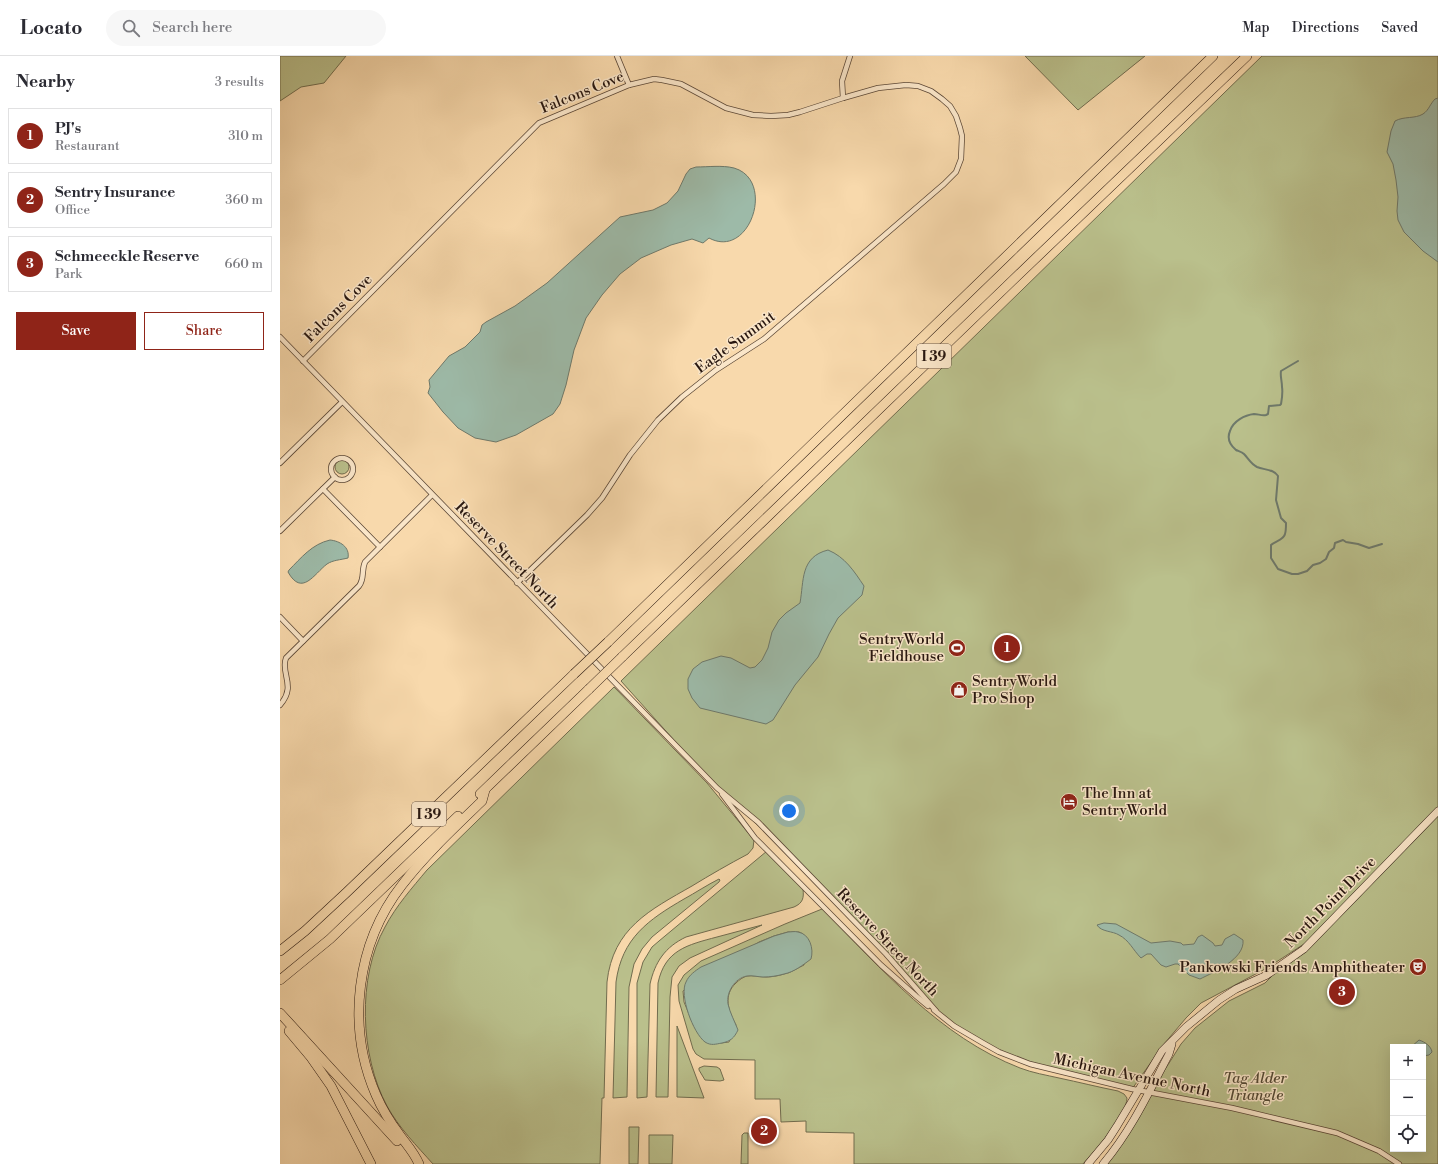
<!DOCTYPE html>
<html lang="en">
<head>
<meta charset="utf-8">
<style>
	:root { --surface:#fff; --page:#f7f7f7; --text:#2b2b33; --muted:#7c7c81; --line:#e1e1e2; --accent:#8f2418 }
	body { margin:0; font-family:"Libre Bodoni",serif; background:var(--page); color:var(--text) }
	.controls { position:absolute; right:12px; bottom:12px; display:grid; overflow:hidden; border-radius:0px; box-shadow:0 4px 16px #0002 }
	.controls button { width:36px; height:36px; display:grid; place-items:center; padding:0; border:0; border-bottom:1px solid var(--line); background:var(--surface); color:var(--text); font:20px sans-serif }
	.you { position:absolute; left:509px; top:755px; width:14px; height:14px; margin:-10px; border:3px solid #fff; border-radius:50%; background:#1a73e8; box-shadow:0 0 0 6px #1a73e833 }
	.badge { display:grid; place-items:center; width:26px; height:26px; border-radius:50%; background:var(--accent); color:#fff; font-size:13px; font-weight:700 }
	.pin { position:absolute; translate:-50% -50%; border:2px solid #fff; box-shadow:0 1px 4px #0006 }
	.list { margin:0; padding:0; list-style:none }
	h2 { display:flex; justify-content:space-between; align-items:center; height:52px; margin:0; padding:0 16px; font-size:17px }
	h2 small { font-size:13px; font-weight:400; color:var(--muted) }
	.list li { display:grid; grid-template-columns:26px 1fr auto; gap:12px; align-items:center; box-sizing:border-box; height:56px; margin:0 8px 8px; padding:0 8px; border:1px solid var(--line); border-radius:0px }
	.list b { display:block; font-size:15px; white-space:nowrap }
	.list p { margin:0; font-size:13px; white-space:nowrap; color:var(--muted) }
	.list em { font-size:13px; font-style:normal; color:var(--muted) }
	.actions { display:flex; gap:8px; padding:12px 16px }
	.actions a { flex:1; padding:9px 0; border:1px solid var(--accent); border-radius:0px; text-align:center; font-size:14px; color:var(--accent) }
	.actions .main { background:var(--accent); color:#fff }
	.icon { flex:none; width:22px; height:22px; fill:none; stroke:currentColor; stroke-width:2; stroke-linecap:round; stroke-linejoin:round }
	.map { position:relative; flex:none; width:1158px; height:1108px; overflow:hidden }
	header { display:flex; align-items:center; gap:24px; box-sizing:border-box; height:56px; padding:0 20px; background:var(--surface); border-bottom:1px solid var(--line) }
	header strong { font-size:19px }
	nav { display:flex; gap:22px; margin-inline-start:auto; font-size:14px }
	.search { width:280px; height:36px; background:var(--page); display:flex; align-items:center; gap:10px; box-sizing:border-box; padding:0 14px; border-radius:22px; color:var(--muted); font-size:15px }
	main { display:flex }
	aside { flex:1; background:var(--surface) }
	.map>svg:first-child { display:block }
</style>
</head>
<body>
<header>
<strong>Locato</strong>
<div class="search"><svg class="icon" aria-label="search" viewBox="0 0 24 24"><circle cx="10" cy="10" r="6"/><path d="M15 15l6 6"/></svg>Search here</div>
<nav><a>Map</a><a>Directions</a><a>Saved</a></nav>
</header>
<main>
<aside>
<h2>Nearby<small>3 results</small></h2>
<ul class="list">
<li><span class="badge">1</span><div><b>PJ's</b><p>Restaurant</p></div><em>310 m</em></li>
<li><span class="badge">2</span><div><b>Sentry Insurance</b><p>Office</p></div><em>360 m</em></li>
<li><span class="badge">3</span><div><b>Schmeeckle Reserve</b><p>Park</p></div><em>660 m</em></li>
</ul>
<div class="actions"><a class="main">Save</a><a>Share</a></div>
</aside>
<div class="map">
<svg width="1158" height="1108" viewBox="0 0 1158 1108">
	<rect width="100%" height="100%" fill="#f8d9ac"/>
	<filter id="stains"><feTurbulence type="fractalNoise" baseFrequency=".005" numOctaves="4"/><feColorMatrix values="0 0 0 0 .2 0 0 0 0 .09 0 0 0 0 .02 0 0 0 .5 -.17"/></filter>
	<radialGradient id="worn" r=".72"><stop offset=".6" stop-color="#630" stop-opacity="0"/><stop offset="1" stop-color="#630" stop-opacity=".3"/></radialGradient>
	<g fill="#bac08c" stroke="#716c4e" fill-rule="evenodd">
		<polygon points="0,0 66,0 44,27 21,31 0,45"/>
		<polygon points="745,0 865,0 798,54"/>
		<path d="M982,0h176v1108h-335l11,-13 67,-107 14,-16 34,-27 36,-18 39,-39 -37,24 -66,35 -15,15 -22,26 -32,45 -102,-25 -47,-21 -47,-32 -50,-57 -111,-113 -58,-53 -96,-107zM1113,991h30v102h-30z"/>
		<circle cx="62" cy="411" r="7"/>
		<path d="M334,631l93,96 47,57 -1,8 -5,6c-19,10 -38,21 -56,32 -42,24 -79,42 -85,96l-3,116h-2l-2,66h-167c-16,-18 -34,-36 -46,-58 -27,-50 -30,-129 -2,-179 11,-21 27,-39 42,-57z"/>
		<path d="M487,795l36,38c1,9 0,14 -9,18l-108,30c-21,10 -31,25 -36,47l-3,113 -10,1v-115l6,-21 9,-15 7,-6z"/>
		<path d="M439,823l1,1 -1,2 -67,55 -10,12 -8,15 -5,23 -2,110 -14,1 3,-116c6,-44 32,-62 68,-83 11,-6 23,-14 35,-20z"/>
		<path d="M542,853c60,60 118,128 198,159 13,5 26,7 39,10 19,4 39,9 59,13l6,3 3,4c0,17 -33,53 -44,66h-229v-31l-48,-1v-11l-25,1 -1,-23h-25v-39l-51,-1 -8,-5 -3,-5 -14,-48 -1,-16 6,-10 17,-14 84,-37zM508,876h11l4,2 1,31c-7,3 -13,8 -20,9 -6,2 -13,3 -18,3 -6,0 -14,-2 -19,-1 -4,1 -8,4 -11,7 -13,12 -8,28 0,42l-7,17 -8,1 -27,-17 -10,-24 -1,-11 76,-49 15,-6z"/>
		<path d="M482,869l-72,33 -11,8 -7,11 -2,20 -2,100h-12l2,-114c7,-33 29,-38 59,-46 15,-4 30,-8 45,-12z"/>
		<polygon points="397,970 424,1042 397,1041"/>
		<polygon points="424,1010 437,1011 440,1013 444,1024 440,1025 425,1024 419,1014 419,1012"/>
		<polygon points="349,1071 359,1071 358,1108 349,1108"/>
		<polygon points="464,1077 468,1077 468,1108 461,1108 462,1079"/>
		<polygon points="369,1079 393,1079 392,1108 369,1108"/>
	</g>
	<g fill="#9dbaa8" stroke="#6e796b">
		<path d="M1158,42v164l-15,-11 -19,-19 -6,-12 -1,-9 1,-14 -2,-17 -3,-16 -6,-12 4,-21 4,-10c9,-5 20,-2 28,-7 6,-4 7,-10 12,-15z"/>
		<path d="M416,111c12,0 26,-2 38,1 42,12 16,92 -25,70l-6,5 -11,-4 -21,6 -30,13 -21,16 -18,21 -16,23 -12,32 -8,35 -6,19 -7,10 -37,21 -20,7 -21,-4 -17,-10 -15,-16 -15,-19 2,-6 -1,-7 20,-24 16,-9 15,-15 2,-7 4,-3 29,-16 32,-23 73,-66 33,-7 14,-7 11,-12 8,-17 4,-5z"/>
		<path d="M50,484c10,1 20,7 18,18 -8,2 -15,2 -21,6 -13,10 -25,33 -39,8l1,-2c12,-12 23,-26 41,-30z"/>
		<path d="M548,494c17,7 26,21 36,36l-2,9 -24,23 -9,16 -11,23 -23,28 -22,35 -7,4 -66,-16 -8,-10 -4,-9v-10l5,-10 9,-7 19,-6 10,2 19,10 5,-1 7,-7 6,-12 4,-16 7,-12 7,-7 14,-10c4,-22 0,-46 28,-53z"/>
		<path d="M824,867l12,1 35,19 19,-2 11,2 2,2 11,-1 4,-7 4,-2 11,8 2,3 7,-1 3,-6 9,-5 9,6c2,19 -29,32 -43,39l-11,-4 -11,-11h-3l-9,3 -5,-2 -10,-11h-4l-6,4c-8,-8 -12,-18 -22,-23 -6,-4 -18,-3 -22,-10z"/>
		<path d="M508,876c3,0 7,-1 10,0 12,2 16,17 13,27 -8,6 -17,13 -27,15 -7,2 -14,3 -21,3 -5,0 -11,-2 -16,-1 -12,2 -21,16 -19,28 2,9 7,18 10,26 -4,8 -7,11 -16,13 -6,1 -11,3 -17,-1 -12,-9 -26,-47 -19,-60 3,-7 9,-11 15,-15l73,-31z"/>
		<path d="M1139,984c6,2 12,6 13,12l-3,3 -6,1v-9h-12z"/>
	</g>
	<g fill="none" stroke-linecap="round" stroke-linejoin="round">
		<path stroke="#6e796b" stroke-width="2" d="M1018,305l-17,10c-1,5 1,10 1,16 1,6 0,11 -1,17l-1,1 -11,1 -1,8 -2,1c-4,1 -8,-1 -12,-1 -9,1 -21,7 -24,17 -3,7 0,14 6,19 2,1 6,2 8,4 4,4 7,10 13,13 7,3 17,2 21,9l-2,24 5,18 5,5c0,3 0,8 -1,11 -1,6 -10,7 -14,11v13l7,11 14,5h6l9,-3 6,-6 7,-2 6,-4 3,-7 5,-4 1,-5 8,-3 3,2 12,2 11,4 13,-4"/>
		<defs>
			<g id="street">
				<polyline points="337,0 349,29"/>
				<polyline points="563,42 562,25 570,0"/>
				<polyline points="0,281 437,732 478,766 606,898 656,955"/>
				<polyline points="23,305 259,67 349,29 374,23 382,24 401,28 446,52 473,59 491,60 508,59 520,56 563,42 598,32 626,29 638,30 651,35 662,43 670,50 676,60 680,72 682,80 681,103 676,116 664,128 484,283 436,314 402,341 378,364 350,399 322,442 307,459 237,527"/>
				<circle cx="62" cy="413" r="11"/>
				<polyline points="0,407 62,346"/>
				<polyline points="43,433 100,491"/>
				<polyline points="0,475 55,421"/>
				<polyline points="0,561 23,585"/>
				<path d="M0,649c17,-19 0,-32 6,-47l73,-72c6,-8 2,-15 6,-24l67,-67"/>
				<polyline points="442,738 475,782 486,793 601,909 636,940 648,950"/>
				<polyline points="654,954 674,970 703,987 719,996 750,1008 852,1033 952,1052 1057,1077 1099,1095 1119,1108"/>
			</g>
			<g id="secondary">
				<polyline points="808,1108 828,1084 837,1070 882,995 906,971 939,944 956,933 987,919 1024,893 1158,755"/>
				<path d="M823,1108c28,-33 46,-72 66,-110l3,-10"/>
			</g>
			<g id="highway">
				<polyline points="328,586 933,0"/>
				<polyline points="342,601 733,224 967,0"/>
				<polyline points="200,738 309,633"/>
				<polyline points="0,895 25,875 67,836 294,618"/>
				<polyline points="0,924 50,883 178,760"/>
				<polyline points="0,957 117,1085"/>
				<polyline points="9,975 30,1000 51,1030 91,1108"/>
				<path d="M139,1108c-5,-12 -13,-20 -20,-30 -9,-12 -17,-25 -23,-39 -30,-69 -20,-151 26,-210 23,-30 52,-57 80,-84l3,-11"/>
			</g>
		</defs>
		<use href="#street" stroke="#5c4837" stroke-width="6"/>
		<use href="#secondary" stroke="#281710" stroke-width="8"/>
		<use href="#highway" stroke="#281710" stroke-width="10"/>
		<use href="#street" stroke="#fae6c9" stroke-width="4.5"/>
		<use href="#secondary" stroke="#fae6c9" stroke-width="7"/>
		<use href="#highway" stroke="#f8d9ac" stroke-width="9"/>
		<defs>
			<g id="highway-bridge">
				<polyline points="294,618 328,586"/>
				<polyline points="309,633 342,601"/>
			</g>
		</defs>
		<use href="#highway-bridge" stroke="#281710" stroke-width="10" stroke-linecap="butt"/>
		<use href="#highway-bridge" stroke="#f8d9ac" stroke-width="9"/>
	</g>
	<defs>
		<symbol id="stadium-disc" viewBox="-11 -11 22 22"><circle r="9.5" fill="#8f2418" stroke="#fae6c9"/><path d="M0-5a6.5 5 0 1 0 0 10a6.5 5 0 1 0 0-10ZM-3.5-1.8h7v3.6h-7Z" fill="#fff"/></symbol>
		<symbol id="shop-disc" viewBox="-11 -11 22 22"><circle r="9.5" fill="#8f2418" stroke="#fae6c9"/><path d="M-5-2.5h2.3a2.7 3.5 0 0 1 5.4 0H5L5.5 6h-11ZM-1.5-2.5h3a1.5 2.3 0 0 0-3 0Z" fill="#fff"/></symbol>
		<symbol id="hotel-disc" viewBox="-11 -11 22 22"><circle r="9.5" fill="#8f2418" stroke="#fae6c9"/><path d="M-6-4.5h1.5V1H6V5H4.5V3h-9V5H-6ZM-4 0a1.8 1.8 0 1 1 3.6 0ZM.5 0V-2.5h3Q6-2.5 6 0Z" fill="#fff"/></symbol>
		<symbol id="theatre-disc" viewBox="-11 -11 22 22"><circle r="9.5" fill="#8f2418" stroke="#fae6c9"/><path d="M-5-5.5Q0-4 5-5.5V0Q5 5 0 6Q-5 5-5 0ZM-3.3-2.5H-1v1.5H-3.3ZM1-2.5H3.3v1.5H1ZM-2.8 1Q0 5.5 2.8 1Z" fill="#fff"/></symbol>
	</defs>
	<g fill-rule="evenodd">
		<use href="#stadium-disc" x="667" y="582" width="20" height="20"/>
		<use href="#shop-disc" x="669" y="624" width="20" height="20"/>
		<use href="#hotel-disc" x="779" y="736" width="20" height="20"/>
		<use href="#theatre-disc" x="1128" y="901" width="20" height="20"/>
	</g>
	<g text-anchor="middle" stroke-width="3" stroke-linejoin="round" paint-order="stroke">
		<g fill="#fae6c9" stroke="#675548" stroke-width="1">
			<rect x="637" y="288" width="34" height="24" rx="3"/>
			<rect x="132" y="746" width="34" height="24" rx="3"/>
		</g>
		<g font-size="14" font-weight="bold" fill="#281710">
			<text x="654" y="305">I 39</text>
			<text x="149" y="763">I 39</text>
		</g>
		<g font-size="15" fill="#281710" stroke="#fae6c9">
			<text transform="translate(302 36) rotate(-22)" y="5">Falcons Cove</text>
			<text transform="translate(58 252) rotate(-45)" y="5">Falcons Cove</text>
			<text transform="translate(455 286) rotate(-36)" y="5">Eagle Summit</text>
			<text transform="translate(227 499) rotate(46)" y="5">Reserve Street North</text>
			<text transform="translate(1050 846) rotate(-45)" y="5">North Point Drive</text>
			<text transform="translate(608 886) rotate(47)" y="5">Reserve Street North</text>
			<text transform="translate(852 1019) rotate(12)" y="5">Michigan Avenue North</text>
		</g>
		<g font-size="15" fill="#281710" stroke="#fae6c9" text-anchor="end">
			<text x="664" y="588">SentryWorld<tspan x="664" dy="17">Fieldhouse</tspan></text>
			<text x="692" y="630" text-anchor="start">SentryWorld<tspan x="692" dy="17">Pro Shop</tspan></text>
			<text x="802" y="742" text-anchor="start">The Inn at<tspan x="802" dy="17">SentryWorld</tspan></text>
			<text x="1125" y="916">Pankowski Friends Amphitheater</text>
		</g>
		<g font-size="15" font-style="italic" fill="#544a35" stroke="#fae6c9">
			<text x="975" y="1027">Tag Alder<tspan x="975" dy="17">Triangle</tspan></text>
		</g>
	</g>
	<rect width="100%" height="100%" filter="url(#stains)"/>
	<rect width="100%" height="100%" fill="url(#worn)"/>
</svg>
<div class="controls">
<button>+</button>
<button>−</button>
<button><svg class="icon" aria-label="locate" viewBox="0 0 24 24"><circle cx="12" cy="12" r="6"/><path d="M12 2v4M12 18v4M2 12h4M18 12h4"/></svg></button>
</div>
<div class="you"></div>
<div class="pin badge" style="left:727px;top:592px">1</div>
<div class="pin badge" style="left:484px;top:1075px">2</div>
<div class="pin badge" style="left:1062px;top:936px">3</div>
</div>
</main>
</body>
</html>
